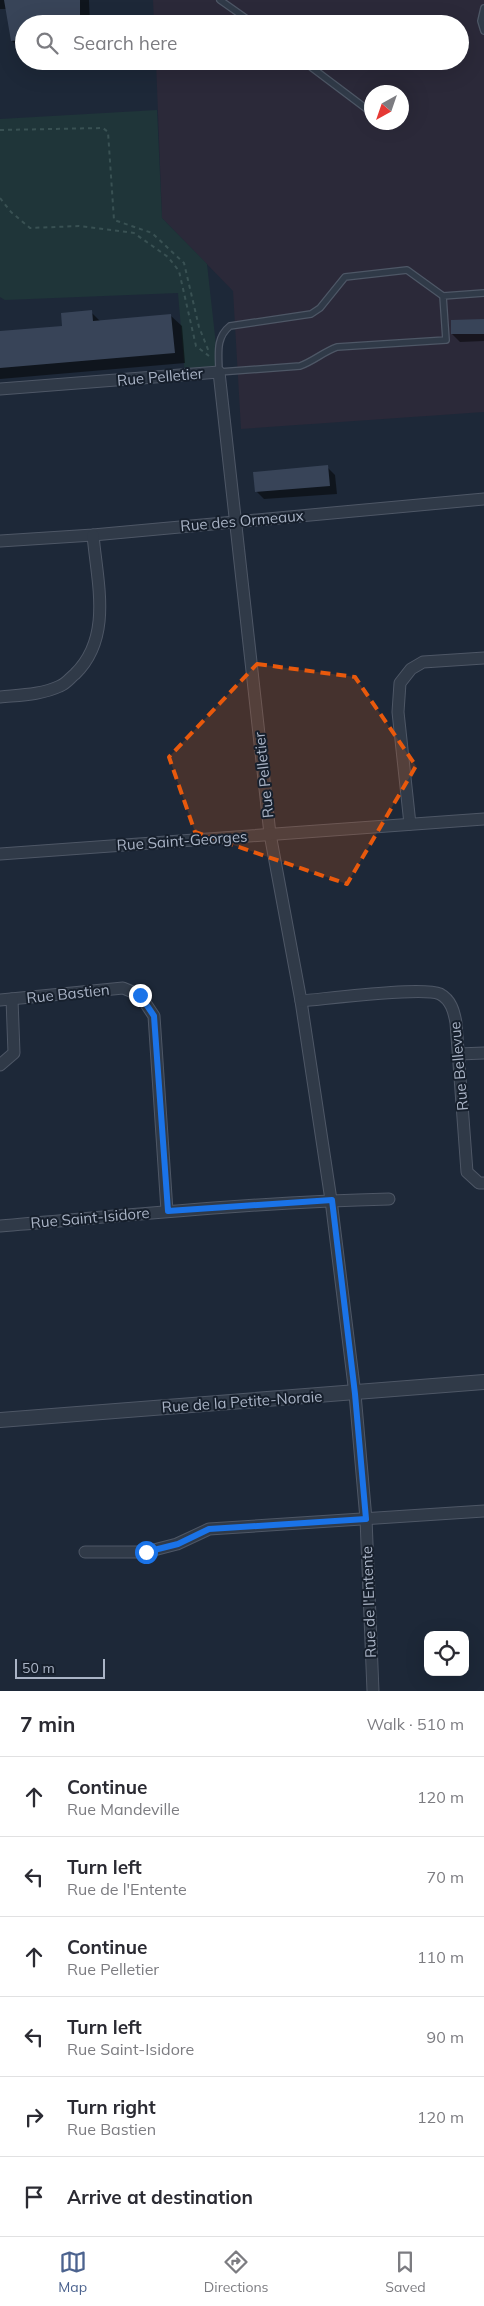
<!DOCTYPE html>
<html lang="en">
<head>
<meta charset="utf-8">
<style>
	:root { --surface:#fff; --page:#f7f7f7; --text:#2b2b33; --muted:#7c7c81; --line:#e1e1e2; --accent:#4c638f }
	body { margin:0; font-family:Mulish,sans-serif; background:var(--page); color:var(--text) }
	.controls { position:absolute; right:15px; bottom:15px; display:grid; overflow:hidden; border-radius:10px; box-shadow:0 5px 20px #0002 }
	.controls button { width:45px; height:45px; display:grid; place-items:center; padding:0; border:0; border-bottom:1px solid var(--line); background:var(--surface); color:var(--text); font:25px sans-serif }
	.compass { position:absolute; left:364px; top:85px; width:45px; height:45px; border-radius:50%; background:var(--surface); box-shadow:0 5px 20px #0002; rotate:220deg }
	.scale { position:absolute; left:15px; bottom:12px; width:90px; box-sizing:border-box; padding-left:5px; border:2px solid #aab4c6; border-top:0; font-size:14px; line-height:18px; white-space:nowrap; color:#aab4c6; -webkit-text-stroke:4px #161f2c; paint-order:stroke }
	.stop { position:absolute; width:15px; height:15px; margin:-11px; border:4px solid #1a73e8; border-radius:50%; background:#fff }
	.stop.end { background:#1a73e8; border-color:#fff; box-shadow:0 1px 5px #0008 }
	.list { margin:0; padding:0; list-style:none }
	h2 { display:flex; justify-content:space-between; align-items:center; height:65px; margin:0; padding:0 20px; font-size:21px }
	h2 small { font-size:16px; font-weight:400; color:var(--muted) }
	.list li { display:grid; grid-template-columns:32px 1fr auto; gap:15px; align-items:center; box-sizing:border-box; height:80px; padding:0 20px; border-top:1px solid var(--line) }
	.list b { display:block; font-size:19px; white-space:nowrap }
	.list p { margin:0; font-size:16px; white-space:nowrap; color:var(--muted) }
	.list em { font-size:16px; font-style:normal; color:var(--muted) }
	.icon { flex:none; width:28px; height:28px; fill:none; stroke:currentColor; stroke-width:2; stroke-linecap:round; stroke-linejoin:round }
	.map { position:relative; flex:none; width:484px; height:1691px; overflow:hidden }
	.search { position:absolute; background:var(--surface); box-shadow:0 5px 20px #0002; left:15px; right:15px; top:15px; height:55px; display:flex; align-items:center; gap:12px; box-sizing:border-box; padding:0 18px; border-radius:28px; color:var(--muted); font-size:19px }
	.sheet { height:545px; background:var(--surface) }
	nav { display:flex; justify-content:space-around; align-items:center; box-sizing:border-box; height:70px; border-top:1px solid var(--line); background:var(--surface); font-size:14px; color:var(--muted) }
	nav a { display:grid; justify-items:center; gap:2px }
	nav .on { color:var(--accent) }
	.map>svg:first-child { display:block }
</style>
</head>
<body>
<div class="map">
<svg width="484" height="1691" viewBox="0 0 484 1691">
	<rect width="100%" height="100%" fill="#1d2838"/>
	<path fill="#2b2939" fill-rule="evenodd" d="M153,0h331v412l-243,17 -8,-138 -71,-73 -6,-157h304v-37h-306zM372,92h30v30h-30z"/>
	<polygon fill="#1f3539" points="157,110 162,218 207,264 219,372 185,375 178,293 5,300 0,297 0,119"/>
	<g fill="#0007">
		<polygon points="0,0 89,0 90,24 24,24 23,51 12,41 7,9 0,9"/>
		<polygon points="91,312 101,322 171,316 182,326 185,363 0,379 0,333 63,327"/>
		<polygon points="484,320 484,341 460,342 452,334"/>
		<polygon points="327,467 335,475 337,494 264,499 256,491"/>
	</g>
	<g fill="#384458">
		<polygon points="4,0 80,0 80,24 24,24 24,40 11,41"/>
		<polygon points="92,310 93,321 171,314 175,353 0,368 0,331 62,326 61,313"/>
		<polygon points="484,319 484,334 451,334 451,320"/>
		<polygon points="328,465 330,486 255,492 253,472"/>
	</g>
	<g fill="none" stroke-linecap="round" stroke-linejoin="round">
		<defs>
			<g id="service">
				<polyline points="220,0 254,24"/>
				<polyline points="484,8 481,21 484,31"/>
				<polyline points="303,61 372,113"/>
				<path d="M443,296l3,44 -109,7c-14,5 -23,14 -37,19l-81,6c0,-17 -4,-34 11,-46l81,-12 9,-6 25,-31 62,-7 36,26 41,-3"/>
			</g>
			<g id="minor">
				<polyline points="0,389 219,372 270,834 301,1001 331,1200 355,1394 366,1519 373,1691"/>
				<polyline points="0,541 93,535 484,499"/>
				<path d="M0,697c20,-2 41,-2 60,-11 6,-2 10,-8 15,-12 38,-37 22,-92 18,-139"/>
				<polyline points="410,824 398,712 400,683 411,669 423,662 484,658"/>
				<polyline points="0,854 484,819"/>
				<polyline points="0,1000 123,988 140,995 154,1016 167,1211"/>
				<path d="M301,1001c25,-2 121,-15 139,-7 11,6 14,17 16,29l11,149 12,11h5"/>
				<polyline points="459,1054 484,1053"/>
				<polyline points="0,1065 14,1053 12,999"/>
				<path d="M0,1226c130,-11 259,-24 389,-27"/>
				<polyline points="85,1552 146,1552 177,1544 209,1529 484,1511"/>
			</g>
			<polyline id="tertiary" points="0,1420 484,1382"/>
		</defs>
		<use href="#service" stroke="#4e5766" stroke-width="8"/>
		<use href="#minor" stroke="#4e5766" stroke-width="13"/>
		<use href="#tertiary" stroke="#4e5766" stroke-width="16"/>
		<g stroke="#395153" stroke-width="2" stroke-dasharray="4 4" stroke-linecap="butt">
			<polyline points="0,130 103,128 108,132 114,220 152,233 184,263 199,327 209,352"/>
			<polyline points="0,198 11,212 30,228 79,226 134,233 168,257 179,271 196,346 209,356"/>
		</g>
		<use href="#service" stroke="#303a48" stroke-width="5.5"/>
		<use href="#minor" stroke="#303a48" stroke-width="11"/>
		<use href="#tertiary" stroke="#303a48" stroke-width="14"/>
	</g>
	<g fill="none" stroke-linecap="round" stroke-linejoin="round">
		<polyline stroke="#1a73e8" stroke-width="6" points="140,995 154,1016 168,1211 332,1200 355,1394 366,1519 209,1529 178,1544 146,1552"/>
	</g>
	<path fill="#e8590c" fill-opacity="0.2" stroke="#e8590c" stroke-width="4" stroke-dasharray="10 6" stroke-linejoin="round" d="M257,664l98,13 61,89 -69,118 -152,-52 -26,-75z"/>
	<g text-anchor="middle" stroke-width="4" stroke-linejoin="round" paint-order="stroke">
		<g font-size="15" fill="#aab4c6" stroke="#161f2c">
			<text transform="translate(160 377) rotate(-5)" y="5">Rue Pelletier</text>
			<text transform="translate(242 521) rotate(-5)" y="5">Rue des Ormeaux</text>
			<text transform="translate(264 775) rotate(-96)" y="5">Rue Pelletier</text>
			<text transform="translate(182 841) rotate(-4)" y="5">Rue Saint-Georges</text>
			<text transform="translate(68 994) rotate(-6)" y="5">Rue Bastien</text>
			<text transform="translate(459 1066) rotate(-95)" y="5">Rue Bellevue</text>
			<text transform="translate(90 1218) rotate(-5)" y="5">Rue Saint-Isidore</text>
			<text transform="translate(242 1402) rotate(-4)" y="5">Rue de la Petite-Noraie</text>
			<text transform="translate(369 1602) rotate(-92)" y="5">Rue de l'Entente</text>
		</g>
	</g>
</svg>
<div class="controls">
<button><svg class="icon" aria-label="locate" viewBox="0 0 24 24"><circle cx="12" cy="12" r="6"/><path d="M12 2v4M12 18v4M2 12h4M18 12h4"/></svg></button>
</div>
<svg class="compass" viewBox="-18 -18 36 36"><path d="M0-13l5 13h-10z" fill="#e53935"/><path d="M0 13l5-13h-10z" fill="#7c7c81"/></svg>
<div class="scale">50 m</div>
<div class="stop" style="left:146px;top:1552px"></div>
<div class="stop end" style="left:140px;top:995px"></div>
<div class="search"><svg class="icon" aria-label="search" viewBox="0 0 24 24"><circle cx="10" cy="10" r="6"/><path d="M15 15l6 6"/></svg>Search here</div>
</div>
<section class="sheet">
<h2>7 min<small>Walk · 510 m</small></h2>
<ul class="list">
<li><svg class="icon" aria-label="ahead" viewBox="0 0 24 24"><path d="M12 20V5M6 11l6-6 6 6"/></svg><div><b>Continue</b><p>Rue Mandeville</p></div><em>120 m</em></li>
<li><svg class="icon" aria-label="left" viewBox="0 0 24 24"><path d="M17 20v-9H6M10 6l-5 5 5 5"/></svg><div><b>Turn left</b><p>Rue de l'Entente</p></div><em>70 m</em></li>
<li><svg class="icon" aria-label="ahead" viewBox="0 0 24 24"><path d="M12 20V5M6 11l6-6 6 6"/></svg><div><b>Continue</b><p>Rue Pelletier</p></div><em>110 m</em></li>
<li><svg class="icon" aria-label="left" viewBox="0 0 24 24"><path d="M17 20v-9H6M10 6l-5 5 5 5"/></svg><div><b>Turn left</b><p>Rue Saint-Isidore</p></div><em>90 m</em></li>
<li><svg class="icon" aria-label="right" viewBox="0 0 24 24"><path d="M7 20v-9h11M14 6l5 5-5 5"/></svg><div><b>Turn right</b><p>Rue Bastien</p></div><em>120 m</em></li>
<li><svg class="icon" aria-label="arrive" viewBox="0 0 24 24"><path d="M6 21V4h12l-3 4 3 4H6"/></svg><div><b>Arrive at destination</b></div></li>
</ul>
</section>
<nav>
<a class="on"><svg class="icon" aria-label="map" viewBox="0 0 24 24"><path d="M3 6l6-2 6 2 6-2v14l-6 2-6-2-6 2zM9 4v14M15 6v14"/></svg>Map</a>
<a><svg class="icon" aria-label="directions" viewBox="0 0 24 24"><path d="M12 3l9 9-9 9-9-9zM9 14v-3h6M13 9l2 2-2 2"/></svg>Directions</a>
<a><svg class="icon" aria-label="saved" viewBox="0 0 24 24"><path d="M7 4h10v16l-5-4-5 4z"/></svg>Saved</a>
</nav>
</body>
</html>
